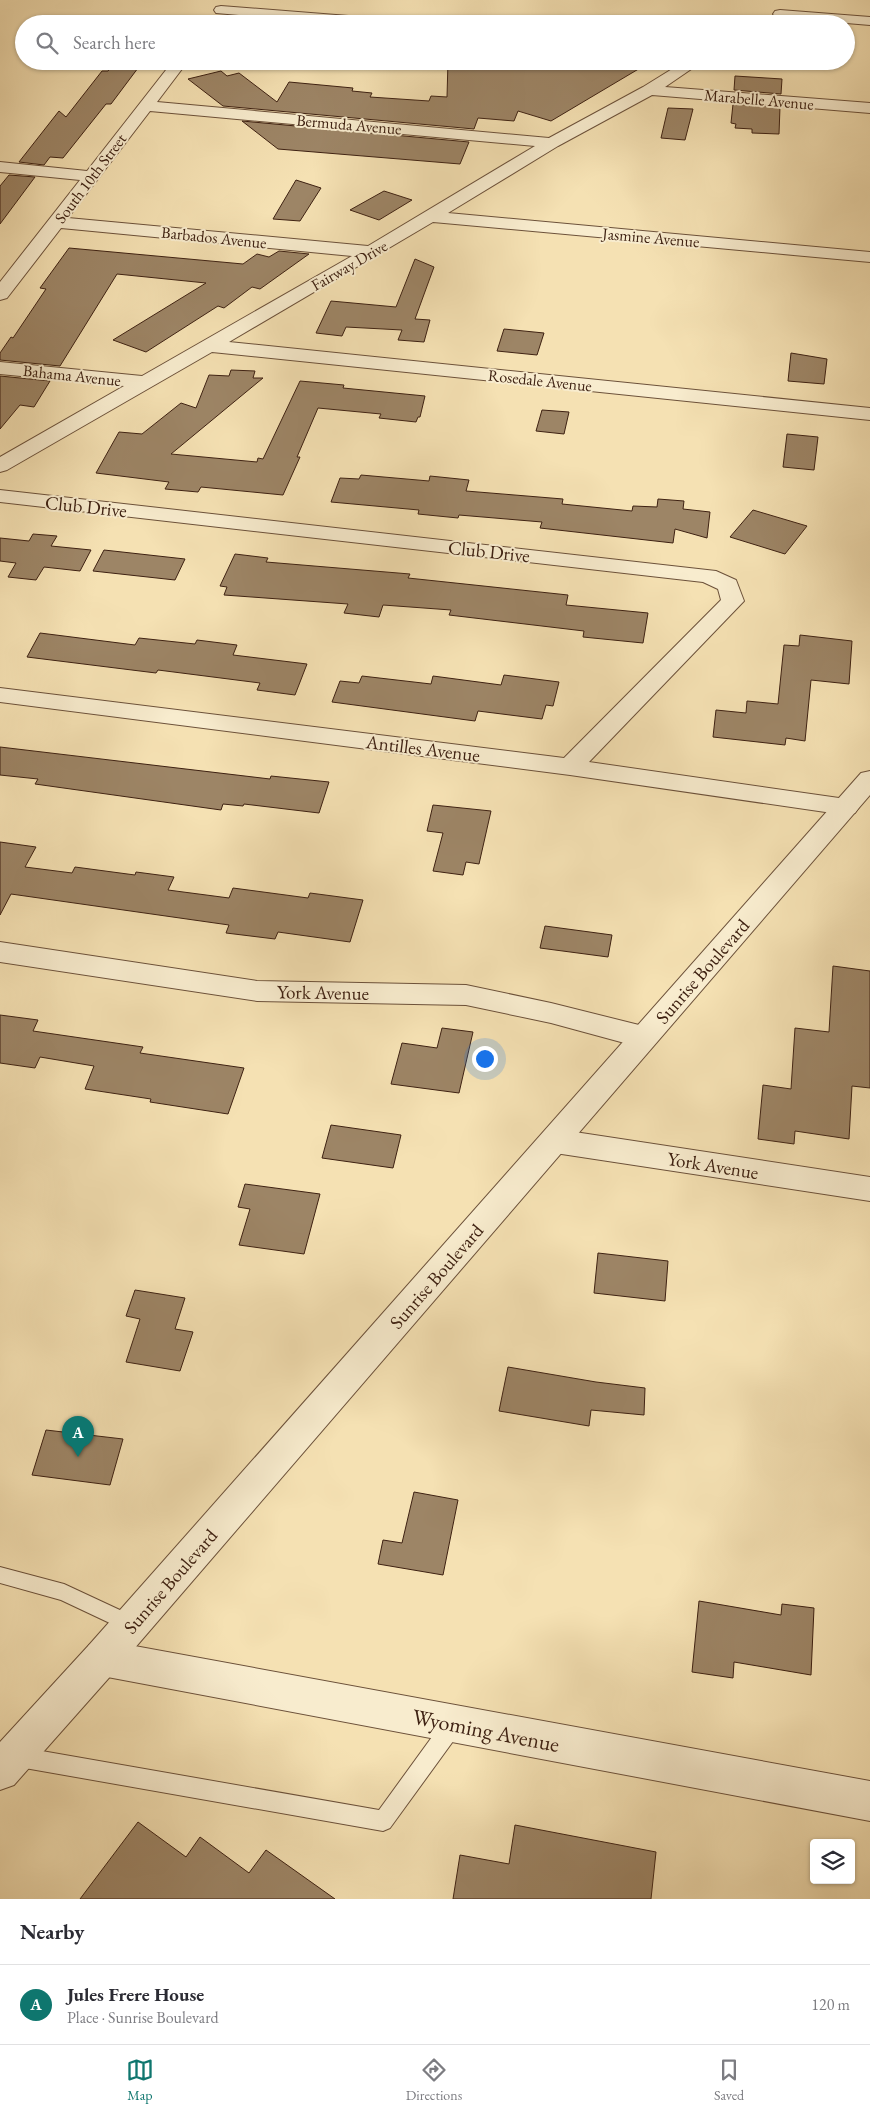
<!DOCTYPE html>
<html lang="en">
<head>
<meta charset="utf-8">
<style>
	:root { --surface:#fff; --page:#f7f7f7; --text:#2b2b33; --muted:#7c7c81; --line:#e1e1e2; --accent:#0f766e }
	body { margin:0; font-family:"EB Garamond",serif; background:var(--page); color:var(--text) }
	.controls { position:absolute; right:15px; bottom:15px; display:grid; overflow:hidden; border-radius:5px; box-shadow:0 1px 4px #0004 }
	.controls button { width:45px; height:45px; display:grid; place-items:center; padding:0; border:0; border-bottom:1px solid var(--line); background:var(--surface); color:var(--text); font:25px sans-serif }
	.you { position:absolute; left:484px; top:1058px; width:18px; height:18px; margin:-12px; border:4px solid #fff; border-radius:50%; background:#1a73e8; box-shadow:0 0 0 8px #1a73e833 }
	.badge { display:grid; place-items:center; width:32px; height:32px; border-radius:50%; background:var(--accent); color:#fff; font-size:16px; font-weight:700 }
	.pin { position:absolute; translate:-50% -41px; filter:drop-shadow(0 1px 2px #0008) }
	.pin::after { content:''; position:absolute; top:26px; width:18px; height:15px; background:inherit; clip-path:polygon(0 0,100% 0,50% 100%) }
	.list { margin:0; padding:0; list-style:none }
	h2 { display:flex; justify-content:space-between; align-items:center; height:65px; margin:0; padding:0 20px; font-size:21px }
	h2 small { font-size:16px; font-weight:400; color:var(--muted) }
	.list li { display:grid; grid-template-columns:32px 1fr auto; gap:15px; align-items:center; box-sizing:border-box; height:80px; padding:0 20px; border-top:1px solid var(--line) }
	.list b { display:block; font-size:19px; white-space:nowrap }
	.list p { margin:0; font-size:16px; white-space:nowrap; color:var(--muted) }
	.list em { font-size:16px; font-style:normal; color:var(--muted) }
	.icon { flex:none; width:28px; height:28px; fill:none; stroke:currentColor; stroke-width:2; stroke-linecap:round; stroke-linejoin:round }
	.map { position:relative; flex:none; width:870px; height:1899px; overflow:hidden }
	.search { position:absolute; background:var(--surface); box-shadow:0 1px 4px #0004; left:15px; right:15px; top:15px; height:55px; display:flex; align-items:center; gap:12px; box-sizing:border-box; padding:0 18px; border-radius:28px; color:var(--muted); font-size:19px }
	.sheet { height:145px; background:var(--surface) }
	nav { display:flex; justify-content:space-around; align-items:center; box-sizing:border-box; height:70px; border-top:1px solid var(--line); background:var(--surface); font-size:14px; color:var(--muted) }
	nav a { display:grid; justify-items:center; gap:2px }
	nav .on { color:var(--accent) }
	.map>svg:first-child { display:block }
</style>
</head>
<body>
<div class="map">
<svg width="870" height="1899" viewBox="0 0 870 1899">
	<rect width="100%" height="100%" fill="#f5e1b3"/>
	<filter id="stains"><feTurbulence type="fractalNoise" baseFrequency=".004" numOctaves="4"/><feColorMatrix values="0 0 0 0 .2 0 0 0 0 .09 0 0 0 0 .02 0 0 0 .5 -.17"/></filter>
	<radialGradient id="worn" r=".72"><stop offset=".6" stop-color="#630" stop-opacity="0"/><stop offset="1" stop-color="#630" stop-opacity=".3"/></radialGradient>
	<g fill="#9d8566" stroke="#3e2112">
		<polygon points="448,61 652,61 551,121 518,111 514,121 478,118 474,129 223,106 188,79 221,71 227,76 239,73 277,102 289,82 353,88 352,91 372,93 370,97 429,101 431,96 447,97"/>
		<polygon points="115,62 141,64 111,104 106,104 63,158 50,157 44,165 19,162 59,111 66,117 102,71 108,71"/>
		<polygon points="735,76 782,79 781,94 734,90"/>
		<polygon points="733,104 780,107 779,134 752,133 752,129 735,128 736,124 731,123"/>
		<polygon points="668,108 693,109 685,140 661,138"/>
		<polygon points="242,121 469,142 460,164 278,149"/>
		<polygon points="9,175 35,177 0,224 0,186"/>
		<polygon points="296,180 321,188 300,221 273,219"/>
		<polygon points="384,191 412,200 379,220 350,210"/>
		<polygon points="69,248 243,264 257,254 269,257 279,251 309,254 260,289 252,287 224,308 218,306 146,352 113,340 206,283 117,274 60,366 0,360 0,353 11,337 13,338 46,289 40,288"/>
		<polygon points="415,259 434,267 415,319 430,320 424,342 398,340 402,330 346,327 342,336 316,333 331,301 396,307"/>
		<polygon points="504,329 544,333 537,355 497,351"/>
		<polygon points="791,353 827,359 824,384 788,381"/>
		<polygon points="231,370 255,371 253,378 263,378 171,454 257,462 258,458 263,459 300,381 344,385 343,388 425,396 420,417 418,417 416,422 379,418 381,414 318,408 297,457 300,457 283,495 201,487 198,492 165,489 169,482 96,473 119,432 142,434 181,403 196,408 209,375 229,376"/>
		<polygon points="0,376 50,381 34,407 20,405 0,429"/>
		<polygon points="542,410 569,412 564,434 536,431"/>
		<polygon points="787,434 818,437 814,470 783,467"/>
		<polygon points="361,475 429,481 430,476 469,480 466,491 563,499 562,504 632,511 633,506 657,507 658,499 684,501 683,509 710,512 707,538 675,529 673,543 540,528 542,522 459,515 458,518 418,514 419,510 331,502 340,478 359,479"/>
		<polygon points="753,510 807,526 785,554 730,537"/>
		<polygon points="33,534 57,536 51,546 91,550 80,571 44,567 36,580 8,577 16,563 0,561 0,538 29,541"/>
		<polygon points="104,550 185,559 175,580 93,571"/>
		<polygon points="235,554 268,558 266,562 410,574 408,578 568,595 566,605 648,613 643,643 583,637 584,631 449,615 451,610 383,605 379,617 344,613 348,604 224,595 227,587 220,586"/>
		<polygon points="40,633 135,645 139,638 195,644 197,640 237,645 233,655 307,664 295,695 257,690 260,683 158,670 156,673 27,657"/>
		<polygon points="800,635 852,641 849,684 811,680 805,741 786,738 785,745 713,737 716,710 746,713 747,701 778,704 784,645 799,646"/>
		<polygon points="504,675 559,682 553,706 546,705 542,719 478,711 475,721 332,702 340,681 359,683 362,676 431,684 433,676 501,685"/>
		<polygon points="0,747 270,779 271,776 329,782 319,813 244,804 243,806 223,804 221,810 35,784 38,779 0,775"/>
		<polygon points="433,805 491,811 479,864 466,862 463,875 433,871 443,833 427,831"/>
		<polygon points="0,842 36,847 25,867 72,873 75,867 135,875 136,872 174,877 168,890 229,898 233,888 308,898 310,893 363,900 350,942 278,932 275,939 226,933 229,925 11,894 0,915"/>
		<polygon points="545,926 612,935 608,957 540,948"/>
		<polygon points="833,966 870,971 870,1088 852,1086 849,1139 795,1131 794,1144 758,1139 763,1085 791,1089 795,1028 829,1032"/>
		<polygon points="0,1015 38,1020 33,1031 143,1047 140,1053 244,1068 228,1114 150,1102 151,1099 85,1089 94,1066 40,1057 35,1068 0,1063"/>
		<polygon points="442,1028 473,1032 459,1093 391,1084 402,1043 437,1048"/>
		<polygon points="331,1125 401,1135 393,1168 322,1158"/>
		<polygon points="245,1184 320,1194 304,1254 239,1245 250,1209 238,1207"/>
		<polygon points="598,1253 668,1261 665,1301 594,1293"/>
		<polygon points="135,1290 185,1298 175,1329 193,1332 180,1371 126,1362 140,1319 126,1316"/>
		<polygon points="508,1367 596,1382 645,1388 644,1415 591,1410 589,1426 499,1411"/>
		<polygon points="46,1430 123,1439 110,1485 32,1475"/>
		<polygon points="414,1492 458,1500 443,1575 378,1564 383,1540 402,1543"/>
		<polygon points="699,1601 781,1615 782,1604 814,1608 811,1675 734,1662 733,1678 692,1672"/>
		<polygon points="138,1822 186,1857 200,1837 249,1873 266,1850 335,1899 80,1899"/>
		<polygon points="515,1825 656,1852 651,1899 453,1899 460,1855 509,1864"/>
	</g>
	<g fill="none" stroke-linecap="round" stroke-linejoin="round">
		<defs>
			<g id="service">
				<polygon points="0,1567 64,1584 137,1618 140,1624 137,1630 131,1633 61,1600 0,1583"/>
				<polygon points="452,1717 459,1719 462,1726 459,1733 390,1828 383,1831 19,1767 12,1764 9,1757 12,1750 19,1747 379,1810 445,1719"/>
			</g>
			<g id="minor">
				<polygon points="221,6 399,20 404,21 406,24 339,24 216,13 214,10 216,7"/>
				<polygon points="780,10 870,17 870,25 775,17 773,14 775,11"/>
				<path d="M173,61h15l-31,41 392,36 94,-51 42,-26h18l-38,26 205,16v10l-218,-18 -94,51 -110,67 422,39v10l-437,-40 -204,120 641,66v12l-658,-68 -205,118 -7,2v-15l124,-71 -124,-12v-12l142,14 210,-120 -291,-28 -54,70 -7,2v-18l80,-102 -80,-8v-10l87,9zM150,111l385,35 -167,100 -300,-28z"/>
				<polygon points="0,490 716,571 736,580 744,601 589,762 846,799 855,801 859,807 855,813 846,815 570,775 0,702 0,688 564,758 721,600 718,589 703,582 0,502"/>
				<polygon points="0,942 257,981 466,985 551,1003 643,1026 653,1030 657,1037 653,1044 643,1048 551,1023 466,1005 257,1001 0,962"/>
				<polygon points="555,1129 870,1177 870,1201 555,1153 544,1149 540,1141 544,1133"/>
				<polygon points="102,1640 870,1781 870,1821 102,1676 89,1671 83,1658 89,1645"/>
			</g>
			<polygon id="tertiary" points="870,771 870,795 115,1671 14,1785 0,1790 0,1742 89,1645 861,773"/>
		</defs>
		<use href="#service" stroke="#6c513a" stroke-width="2"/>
		<use href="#minor" stroke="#6c513a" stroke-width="2"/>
		<use href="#tertiary" stroke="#6c513a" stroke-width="2"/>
		<use href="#service" fill="#f8ecce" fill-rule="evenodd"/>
		<use href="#minor" fill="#f8ecce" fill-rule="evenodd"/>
		<use href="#tertiary" fill="#f8ecce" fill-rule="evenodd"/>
	</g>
	<g text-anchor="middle" stroke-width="4" stroke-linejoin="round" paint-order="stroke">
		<g font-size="16" fill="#3e2112" stroke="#f8ecce">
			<text transform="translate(759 99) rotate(5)" y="6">Marabelle Avenue</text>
			<text transform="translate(349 124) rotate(5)" y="6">Bermuda Avenue</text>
			<text transform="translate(90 178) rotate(-53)" y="6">South 10th Street</text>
			<text transform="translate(214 237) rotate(6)" y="6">Barbados Avenue</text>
			<text transform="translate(651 237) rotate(5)" y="6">Jasmine Avenue</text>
			<text transform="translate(349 265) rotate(-30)" y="6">Fairway Drive</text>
			<text transform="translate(72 375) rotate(6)" y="6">Bahama Avenue</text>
			<text transform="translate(540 380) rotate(6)" y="6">Rosedale Avenue</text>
		</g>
		<g font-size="19" fill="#3e2112" stroke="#f8ecce">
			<text transform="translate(86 506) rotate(6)" y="7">Club Drive</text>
			<text transform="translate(489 551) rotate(6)" y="7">Club Drive</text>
			<text transform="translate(423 748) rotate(7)" y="7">Antilles Avenue</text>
			<text transform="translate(702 971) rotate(-49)" y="7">Sunrise Boulevard</text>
			<text transform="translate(323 992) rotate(1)" y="7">York Avenue</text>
			<text transform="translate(713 1165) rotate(9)" y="7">York Avenue</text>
			<text transform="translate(436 1276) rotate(-49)" y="7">Sunrise Boulevard</text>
			<text transform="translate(170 1581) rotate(-49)" y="7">Sunrise Boulevard</text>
		</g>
		<g font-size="22" fill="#3e2112" stroke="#f8ecce">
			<text transform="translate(486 1730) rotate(11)" y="8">Wyoming Avenue</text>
		</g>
	</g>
	<rect width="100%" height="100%" filter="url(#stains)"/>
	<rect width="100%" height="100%" fill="url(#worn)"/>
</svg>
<div class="controls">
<button><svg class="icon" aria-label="layers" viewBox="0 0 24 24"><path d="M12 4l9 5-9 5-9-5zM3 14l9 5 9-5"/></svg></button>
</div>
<div class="you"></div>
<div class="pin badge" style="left:78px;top:1457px">A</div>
<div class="search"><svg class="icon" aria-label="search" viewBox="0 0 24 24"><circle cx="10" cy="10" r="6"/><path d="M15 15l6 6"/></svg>Search here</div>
</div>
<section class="sheet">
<h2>Nearby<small></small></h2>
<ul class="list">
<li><span class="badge">A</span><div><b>Jules Frere House</b><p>Place · Sunrise Boulevard</p></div><em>120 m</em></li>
</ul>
</section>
<nav>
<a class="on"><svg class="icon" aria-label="map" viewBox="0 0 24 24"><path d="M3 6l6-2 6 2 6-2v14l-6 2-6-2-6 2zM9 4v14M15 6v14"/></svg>Map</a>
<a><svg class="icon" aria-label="directions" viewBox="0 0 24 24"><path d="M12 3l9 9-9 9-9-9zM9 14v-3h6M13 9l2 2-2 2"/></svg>Directions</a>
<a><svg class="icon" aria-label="saved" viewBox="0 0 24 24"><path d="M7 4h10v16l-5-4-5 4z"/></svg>Saved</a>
</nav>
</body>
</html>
